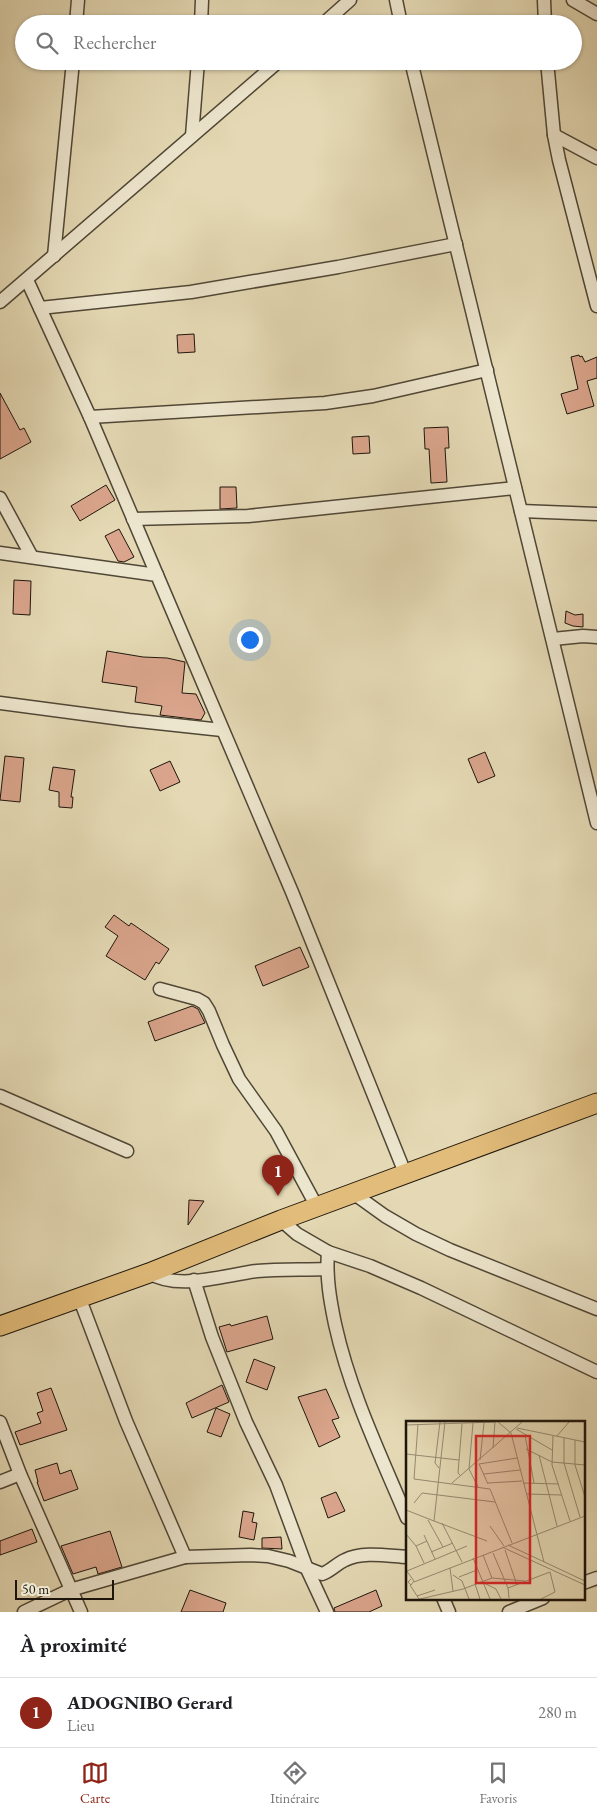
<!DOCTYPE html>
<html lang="fr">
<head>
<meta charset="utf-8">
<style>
	:root { --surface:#fff; --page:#f6f6f6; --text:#202124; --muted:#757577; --line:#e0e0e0; --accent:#8f2418 }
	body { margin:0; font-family:"EB Garamond",serif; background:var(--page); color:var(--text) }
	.scale { position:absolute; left:15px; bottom:12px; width:99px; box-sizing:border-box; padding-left:5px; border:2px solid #1e160c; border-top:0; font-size:14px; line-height:18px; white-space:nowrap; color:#1e160c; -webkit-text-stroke:4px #ede6ce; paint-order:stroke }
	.you { position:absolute; left:249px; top:639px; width:18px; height:18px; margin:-12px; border:4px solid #fff; border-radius:50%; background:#1a73e8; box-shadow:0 0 0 8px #1a73e833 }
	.badge { display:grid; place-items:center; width:32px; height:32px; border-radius:50%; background:var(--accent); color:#fff; font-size:16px; font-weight:700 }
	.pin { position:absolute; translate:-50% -41px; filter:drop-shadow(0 1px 2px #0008) }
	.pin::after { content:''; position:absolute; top:26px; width:18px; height:15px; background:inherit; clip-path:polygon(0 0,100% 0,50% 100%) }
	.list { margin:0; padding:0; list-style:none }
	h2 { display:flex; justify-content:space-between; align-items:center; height:65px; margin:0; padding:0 20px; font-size:21px }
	h2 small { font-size:16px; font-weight:400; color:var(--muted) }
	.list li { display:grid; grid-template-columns:32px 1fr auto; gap:15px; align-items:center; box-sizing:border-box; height:70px; padding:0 20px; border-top:1px solid var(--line) }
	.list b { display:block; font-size:19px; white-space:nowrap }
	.list p { margin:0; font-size:16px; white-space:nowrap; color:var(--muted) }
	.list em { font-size:16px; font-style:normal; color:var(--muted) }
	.icon { flex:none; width:28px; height:28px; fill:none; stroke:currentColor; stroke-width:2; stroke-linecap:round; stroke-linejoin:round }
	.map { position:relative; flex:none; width:597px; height:1612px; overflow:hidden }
	.search { position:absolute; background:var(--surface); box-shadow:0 1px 4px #0004; left:15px; right:15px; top:15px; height:55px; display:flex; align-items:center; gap:12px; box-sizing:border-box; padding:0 18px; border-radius:28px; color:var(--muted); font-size:19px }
	.sheet { height:135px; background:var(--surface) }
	nav { display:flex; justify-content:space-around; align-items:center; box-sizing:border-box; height:70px; border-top:1px solid var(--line); background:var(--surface); font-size:14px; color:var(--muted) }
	nav a { display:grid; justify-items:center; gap:2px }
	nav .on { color:var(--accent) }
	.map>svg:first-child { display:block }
</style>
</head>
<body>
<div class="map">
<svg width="597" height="1612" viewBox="0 0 597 1612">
	<rect width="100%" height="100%" fill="#e4d9b4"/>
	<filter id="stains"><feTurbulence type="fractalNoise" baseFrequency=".004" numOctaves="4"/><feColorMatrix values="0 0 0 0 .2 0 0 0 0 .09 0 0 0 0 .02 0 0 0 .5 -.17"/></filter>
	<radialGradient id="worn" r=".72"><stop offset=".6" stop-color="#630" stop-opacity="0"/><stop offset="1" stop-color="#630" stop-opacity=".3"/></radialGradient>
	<g fill="#daa58c" stroke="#1e160c">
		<polygon points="194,334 195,352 178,353 177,335"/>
		<polygon points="579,355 580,357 582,356 585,362 597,357 597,378 587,381 594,406 567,414 561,394 578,389 571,357"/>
		<polygon points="0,393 20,430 24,428 31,442 0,459"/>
		<polygon points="448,427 449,448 445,448 447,482 431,483 429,449 425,449 424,428"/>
		<polygon points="369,436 370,453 353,454 352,437"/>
		<polygon points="106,485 115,500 80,521 71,506"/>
		<polygon points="220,487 236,487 237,508 220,509"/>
		<polygon points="119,529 134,557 124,562 118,561 105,536"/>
		<polygon points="14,580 31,581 30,615 13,614"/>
		<polygon points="566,611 575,615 583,614 583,627 573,626 565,623"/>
		<polygon points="107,651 143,657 167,658 185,662 182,693 196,694 205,713 201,720 160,715 162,706 135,702 137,687 102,682"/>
		<polygon points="485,752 495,776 478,783 468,759"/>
		<polygon points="5,756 24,758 20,802 0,800"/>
		<polygon points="170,761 180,782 160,791 150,770"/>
		<polygon points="53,767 75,770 71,797 73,797 72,808 59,807 59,792 49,790"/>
		<polygon points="114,915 129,926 131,923 169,949 159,964 156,962 145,980 106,956 118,936 105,927"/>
		<polygon points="300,947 309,967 263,986 255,966"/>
		<polygon points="192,1006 198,1009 205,1023 155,1041 148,1022"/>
		<polygon points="189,1200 204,1201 188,1225"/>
		<polygon points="267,1316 273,1339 227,1352 219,1327 230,1324 231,1326"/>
		<polygon points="254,1359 275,1367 267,1390 246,1382"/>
		<polygon points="222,1385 229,1402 192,1418 186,1403"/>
		<polygon points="51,1388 67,1430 20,1445 15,1432 41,1423 37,1413 43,1411 37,1393"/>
		<polygon points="326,1389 339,1418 332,1420 340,1437 319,1447 298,1397"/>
		<polygon points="216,1408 230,1414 221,1437 207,1432"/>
		<polygon points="57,1463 60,1474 71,1470 78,1489 44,1501 37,1482 38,1482 35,1470"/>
		<polygon points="336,1492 345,1511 328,1518 321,1498"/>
		<polygon points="243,1511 254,1513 252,1522 257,1523 254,1540 239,1537"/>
		<polygon points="32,1529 37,1542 0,1555 0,1541"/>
		<polygon points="110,1531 122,1567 98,1574 96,1567 73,1574 61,1546"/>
		<polygon points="281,1537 282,1549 262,1548 262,1538"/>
		<polygon points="190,1590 226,1603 223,1612 181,1612"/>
		<polygon points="376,1590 382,1606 369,1612 335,1612 334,1608"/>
	</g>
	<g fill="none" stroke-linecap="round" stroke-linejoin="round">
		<defs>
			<g id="minor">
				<polyline points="396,0 401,24"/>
				<polyline points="544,0 545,24"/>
				<polyline points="573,0 597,14"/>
				<polyline points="76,24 78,0"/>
				<polyline points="201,24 202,0"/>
				<polyline points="323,24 350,0"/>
				<polyline points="411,61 597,823"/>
				<polyline points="547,61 554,135 559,160 597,306"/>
				<polyline points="554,135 597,158"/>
				<polyline points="192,136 198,61"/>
				<polyline points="54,256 73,61"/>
				<polyline points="27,280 90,417 157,575"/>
				<polyline points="0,302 279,61"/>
				<polyline points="40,308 191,292 338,267 456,244"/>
				<polyline points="90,417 325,403 373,396 487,370"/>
				<polyline points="0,498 32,557"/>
				<polyline points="521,511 597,514"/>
				<polyline points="133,519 248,516 515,488"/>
				<polyline points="0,553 157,575 292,892 405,1173"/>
				<polyline points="553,639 583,636 597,637"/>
				<polyline points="0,703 129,720 222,730"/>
				<polyline points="160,989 197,999 204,1003 209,1011 223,1045 239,1079 276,1131 317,1207"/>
				<polyline points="0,1096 127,1151"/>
				<polyline points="353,1193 385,1216 416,1234 450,1250 597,1309"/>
				<polyline points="281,1220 297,1234 328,1252 370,1266 421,1288 597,1372"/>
				<path d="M328,1252c-2,25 2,48 7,72 15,68 45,130 72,194"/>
				<path d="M149,1273c29,18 76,2 108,-2 23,-2 47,-1 70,-2"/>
				<polyline points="194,1280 212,1337 246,1422 276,1485 307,1569 327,1612"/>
				<polyline points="79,1297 126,1421 185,1557"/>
				<polyline points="0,1422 20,1474 81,1612"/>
				<polyline points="0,1482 20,1474"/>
				<polyline points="583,1583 597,1578"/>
				<polyline points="443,1598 449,1612"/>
				<path d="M24,1612l46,-22 115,-33 65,-2 18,1 21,5 33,13c9,-3 14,-10 23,-14 18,-9 43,-4 62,-3"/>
				<polyline points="509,1612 543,1598"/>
			</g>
			<polyline id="primary" points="0,1326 149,1273 281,1220 597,1103"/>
		</defs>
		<use href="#minor" stroke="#504736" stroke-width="15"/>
		<use href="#primary" stroke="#1e160c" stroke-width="21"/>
		<use href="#minor" stroke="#ede6ce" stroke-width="12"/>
		<use href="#primary" stroke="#e2bc7a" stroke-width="19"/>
	</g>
	<g transform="translate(406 1421)">
		<rect width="179" height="179" fill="#e4d9b4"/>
		<path fill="none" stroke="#958b71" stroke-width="1" d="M92,1l13,11 33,129M67,2l-4,46 9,18M12,3l-4,55 76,10 22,54M0,4l89,-3M111,7l68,14M110,8l36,21M119,14l9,48M147,15l-1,29 18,56M151,15l12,-14M158,17v25l16,54M169,19v25l10,32M87,27l2,-26M120,28l26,13 33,3M0,33l53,6M133,34l18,71M74,39l4,-37M73,43l38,-6M73,43l9,20M33,47l-4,-5 5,-41M78,53l36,-4M55,55l-3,-3 4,-49M46,62l70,-61M82,62l34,-2M117,62l36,1M120,73l36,1M8,82l8,-10 73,9M0,89l28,11 11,-99M22,99l15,27M28,100l53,20M36,102l20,39M84,105l14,20M0,113l10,12M18,114l11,24M102,124l77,36M96,126l83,38M99,129l12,35M25,131l22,-9M87,132l15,35M77,134l9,23M67,137l17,41M18,142l-8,-17 11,-5M44,147l3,23M0,149l8,11 -3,4 -3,-3 3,-3M1,150l60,-25M47,154l9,6 7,18M53,156l18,-7M8,161l171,-66M76,161l14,7 5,10M69,163l5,15M4,164l9,14M11,175l18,-6M103,177l-1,-10 42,-16M14,178l43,-10 29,-11 33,3M135,178l14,-7 -5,-20"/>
		<path fill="#d62828" fill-opacity="0.15" stroke="#d62828" stroke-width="2.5" d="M70,15h54v147h-54z"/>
		<rect width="179" height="179" fill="none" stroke="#1e160c" stroke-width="2.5"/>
	</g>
	<rect width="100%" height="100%" filter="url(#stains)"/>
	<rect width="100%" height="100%" fill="url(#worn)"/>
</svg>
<div class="scale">50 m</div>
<div class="you"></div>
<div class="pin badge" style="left:278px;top:1196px">1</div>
<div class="search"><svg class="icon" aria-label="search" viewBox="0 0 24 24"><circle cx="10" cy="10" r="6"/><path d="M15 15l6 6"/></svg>Rechercher</div>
</div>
<section class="sheet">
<h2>À proximité<small></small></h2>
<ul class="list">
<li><span class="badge">1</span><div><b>ADOGNIBO Gerard</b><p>Lieu</p></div><em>280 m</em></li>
</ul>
</section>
<nav>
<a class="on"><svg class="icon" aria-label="map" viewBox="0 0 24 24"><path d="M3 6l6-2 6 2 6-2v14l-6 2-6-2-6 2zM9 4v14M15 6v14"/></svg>Carte</a>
<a><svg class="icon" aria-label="directions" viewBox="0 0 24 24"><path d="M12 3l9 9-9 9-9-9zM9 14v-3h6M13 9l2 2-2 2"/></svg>Itinéraire</a>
<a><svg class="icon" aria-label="saved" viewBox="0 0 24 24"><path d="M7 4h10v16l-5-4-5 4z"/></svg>Favoris</a>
</nav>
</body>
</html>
